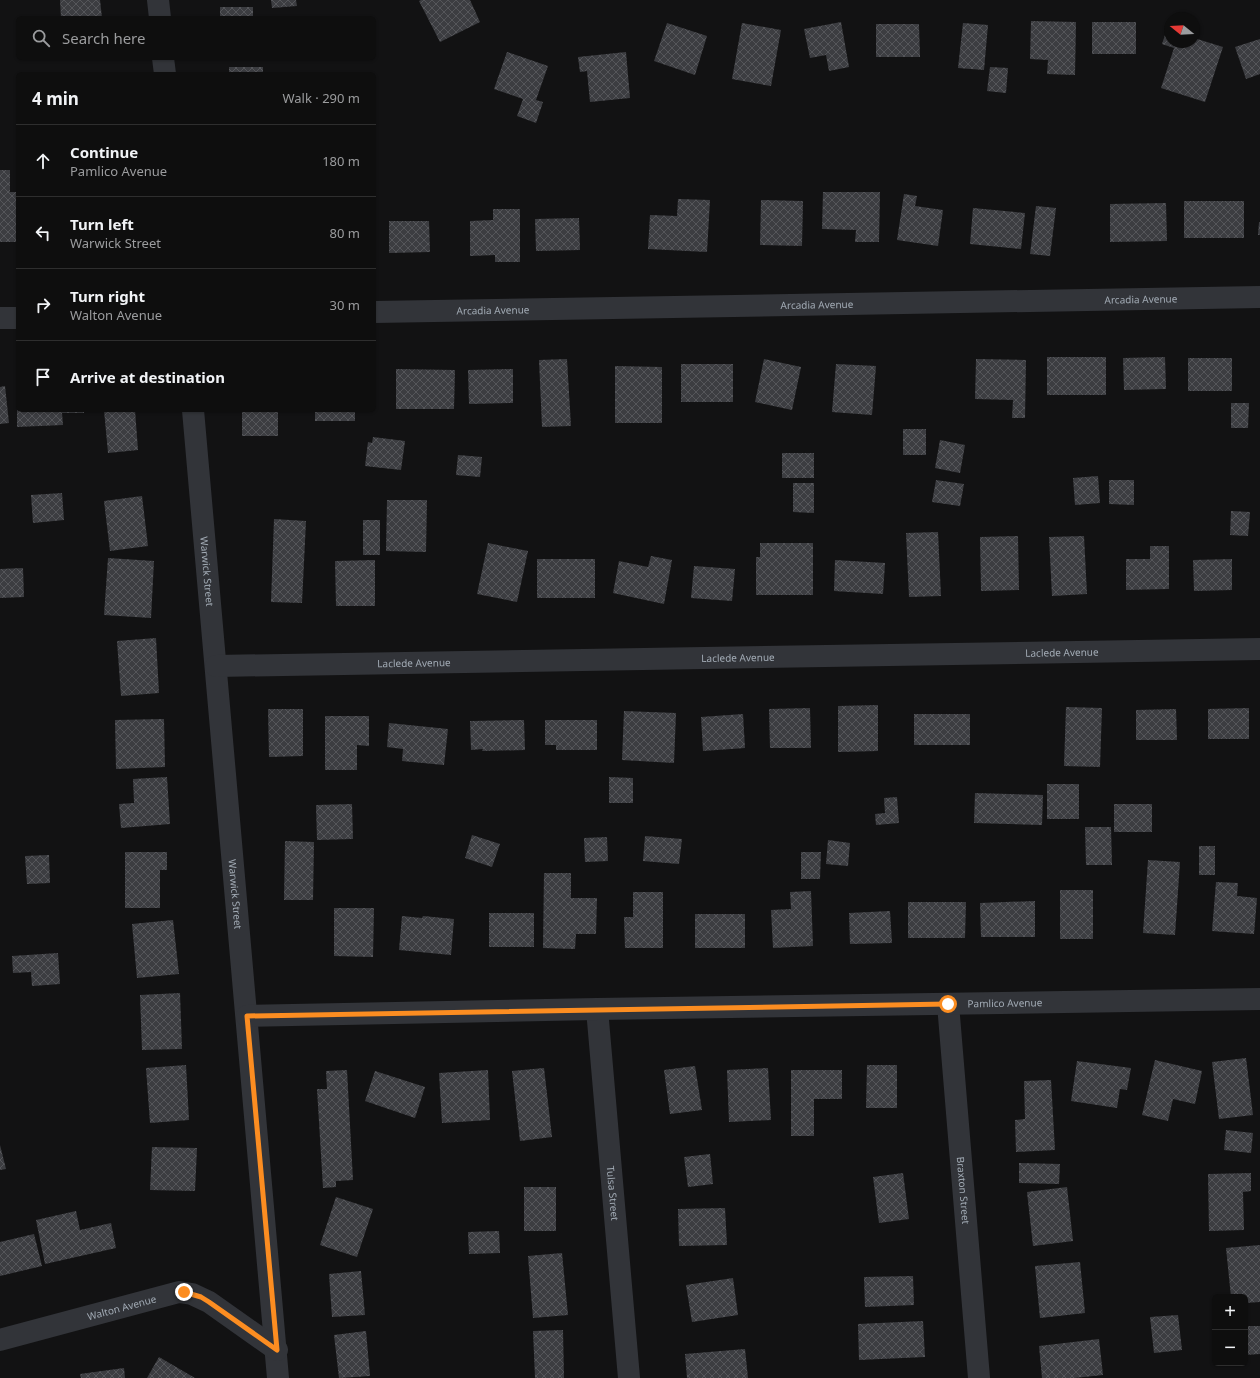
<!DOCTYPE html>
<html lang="en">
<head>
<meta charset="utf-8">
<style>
	:root { --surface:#0e0e0e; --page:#1c1c1c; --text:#f1f3f6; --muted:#9b9c9e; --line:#2e2e2e }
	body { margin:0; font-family:"Noto Sans",sans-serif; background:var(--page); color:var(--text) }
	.controls { position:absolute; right:12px; bottom:12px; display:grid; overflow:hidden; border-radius:6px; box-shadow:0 1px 3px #0004 }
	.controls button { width:36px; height:36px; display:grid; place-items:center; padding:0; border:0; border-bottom:1px solid var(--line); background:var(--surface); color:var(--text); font:20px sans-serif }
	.compass { position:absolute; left:1164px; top:12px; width:36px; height:36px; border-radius:50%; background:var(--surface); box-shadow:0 1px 3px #0004; rotate:288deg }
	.stop { position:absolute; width:12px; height:12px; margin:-9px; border:3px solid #fc8d21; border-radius:50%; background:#fff }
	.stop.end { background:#fc8d21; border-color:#fff; box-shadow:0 1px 4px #0008 }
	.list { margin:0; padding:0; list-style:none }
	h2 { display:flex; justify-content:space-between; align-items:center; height:52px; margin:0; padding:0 16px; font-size:17px }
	h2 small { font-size:13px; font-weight:400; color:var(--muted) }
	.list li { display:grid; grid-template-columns:26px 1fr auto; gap:12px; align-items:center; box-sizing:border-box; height:72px; padding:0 16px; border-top:1px solid var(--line) }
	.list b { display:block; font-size:15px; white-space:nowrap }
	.list p { margin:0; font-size:13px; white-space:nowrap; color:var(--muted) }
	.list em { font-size:13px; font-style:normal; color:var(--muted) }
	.icon { flex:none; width:22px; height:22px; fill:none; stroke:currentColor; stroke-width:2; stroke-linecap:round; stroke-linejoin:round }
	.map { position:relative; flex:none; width:1260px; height:1378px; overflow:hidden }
	.search { position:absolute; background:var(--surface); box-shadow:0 1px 3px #0004; left:16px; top:16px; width:360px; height:44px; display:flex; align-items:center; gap:10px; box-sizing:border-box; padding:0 14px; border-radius:6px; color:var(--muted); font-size:15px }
	.panel { position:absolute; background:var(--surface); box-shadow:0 1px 3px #0004; left:16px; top:72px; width:360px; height:340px; border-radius:6px }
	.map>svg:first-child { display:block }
</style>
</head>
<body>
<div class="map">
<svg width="1260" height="1378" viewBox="0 0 1260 1378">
	<defs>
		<pattern id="building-cross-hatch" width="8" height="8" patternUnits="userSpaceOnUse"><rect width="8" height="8" fill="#3c3d41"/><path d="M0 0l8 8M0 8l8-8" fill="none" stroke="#55565a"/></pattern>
	</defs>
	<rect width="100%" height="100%" fill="#121213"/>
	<g fill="url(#building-cross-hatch)">
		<polygon points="60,0 100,0 102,18 61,18"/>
		<polygon points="271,0 296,0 297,6 272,8"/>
		<polygon points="421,0 470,0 480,22 440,42 419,1"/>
		<rect x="220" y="7" width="33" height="11"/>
		<polygon points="1031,21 1076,22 1075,75 1047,74 1048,60 1030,59"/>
		<polygon points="841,22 849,67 829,71 826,55 810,58 804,29"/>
		<rect x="1092" y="22" width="44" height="32"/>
		<polygon points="667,23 707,36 695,75 654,61"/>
		<polygon points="742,23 781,30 771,86 732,79"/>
		<polygon points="963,23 988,25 984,70 958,68"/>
		<polygon points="876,24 919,24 920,57 876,57"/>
		<polygon points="1167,29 1170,30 1170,42 1194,42 1194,38 1223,47 1205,102 1161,88 1174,48 1162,44"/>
		<polygon points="1260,39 1260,74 1246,79 1235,47"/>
		<polygon points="507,52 548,66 536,100 543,102 536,123 517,116 523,99 494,89"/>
		<polygon points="626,52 630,98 590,102 587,71 580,72 578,57"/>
		<rect x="229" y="67" width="34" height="7"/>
		<polygon points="990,67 1008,68 1006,93 987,91"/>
		<polygon points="74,72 84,73 84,74 74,74"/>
		<polygon points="0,170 10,170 10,192 18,192 18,242 0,242"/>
		<polygon points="823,192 880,192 879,242 855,242 856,230 822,229"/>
		<polygon points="904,194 917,196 915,206 943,210 938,246 897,240"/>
		<polygon points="678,199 710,200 707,252 648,249 650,215 677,216"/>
		<polygon points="761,200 803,201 802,246 760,245"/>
		<rect x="1184" y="201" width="60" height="37"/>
		<polygon points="1166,203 1167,241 1110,242 1110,204"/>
		<polygon points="1036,206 1056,208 1050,256 1030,254"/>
		<polygon points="973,208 1025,213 1021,249 970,244"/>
		<polygon points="493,209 520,209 520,262 495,262 495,255 470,256 470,221 493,220"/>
		<polygon points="579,218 580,250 536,251 535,219"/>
		<polygon points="389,221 429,221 430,252 389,253"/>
		<polygon points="1259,222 1260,222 1260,235 1258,235"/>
		<rect x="1047" y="357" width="59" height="38"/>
		<polygon points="1165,357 1166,389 1124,390 1123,358"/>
		<rect x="1188" y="358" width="44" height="33"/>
		<polygon points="567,359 571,426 542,427 539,360"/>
		<polygon points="764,359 801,367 792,410 755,402"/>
		<polygon points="976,359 1026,360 1025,418 1012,418 1013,400 975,399"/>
		<rect x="681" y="364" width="52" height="38"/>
		<polygon points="836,364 876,366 872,415 832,412"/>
		<polygon points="615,366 662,367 662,423 615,423"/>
		<polygon points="396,369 455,370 454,409 396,409"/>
		<polygon points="513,369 513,403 469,404 468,370"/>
		<polygon points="16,382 18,382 18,407 17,407"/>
		<polygon points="5,386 9,423 0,424 0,387"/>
		<polygon points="1231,403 1249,403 1248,428 1231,428"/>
		<polygon points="17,410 84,410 84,413 62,413 63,425 17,427"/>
		<polygon points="104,410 135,410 138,450 108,453"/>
		<rect x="242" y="410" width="36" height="26"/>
		<rect x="315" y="410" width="40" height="11"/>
		<rect x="903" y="429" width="23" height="26"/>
		<polygon points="373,437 405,441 401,470 365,466 368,442 372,443"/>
		<polygon points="940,440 965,445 960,473 935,468"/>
		<rect x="782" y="453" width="32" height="25"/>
		<polygon points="458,455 482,457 480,477 456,475"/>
		<polygon points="1098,476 1100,503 1075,505 1073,478"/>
		<polygon points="936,480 964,484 960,506 932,502"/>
		<polygon points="1109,480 1134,480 1134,505 1109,504"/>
		<polygon points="793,483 814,483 814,513 793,512"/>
		<polygon points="62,493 64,520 33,523 31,495"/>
		<polygon points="142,496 148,546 110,551 104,501"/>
		<polygon points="387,500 427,500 426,552 386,551"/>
		<polygon points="1231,511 1250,512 1248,536 1230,535"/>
		<polygon points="274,519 306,521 302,603 271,602"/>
		<rect x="363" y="520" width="17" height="35"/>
		<polygon points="938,532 941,596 909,597 906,533"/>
		<polygon points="1018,536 1019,590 981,591 980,537"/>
		<polygon points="1084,536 1087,594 1052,596 1049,537"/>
		<polygon points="488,543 528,551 517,602 477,594"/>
		<polygon points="760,543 813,543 813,595 756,595 756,557 760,557"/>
		<polygon points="1150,546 1169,546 1169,589 1126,590 1126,559 1150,559"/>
		<polygon points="651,556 672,560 664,604 613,593 619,561 648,567"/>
		<polygon points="108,558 154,561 151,618 104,615"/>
		<rect x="537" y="559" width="58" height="39"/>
		<polygon points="1232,559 1232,590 1194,591 1193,560"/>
		<polygon points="375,560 375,606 336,606 335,561"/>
		<polygon points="835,560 885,563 883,594 834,591"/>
		<polygon points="694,566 735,569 732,601 691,598"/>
		<polygon points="23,568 24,597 0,598 0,569"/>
		<polygon points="156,638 159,693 121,696 117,641"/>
		<polygon points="878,705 878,751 838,752 838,706"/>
		<polygon points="1066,707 1102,708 1100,767 1064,766"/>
		<polygon points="810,708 811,748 770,748 769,709"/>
		<polygon points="1249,708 1249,739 1208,739 1208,709"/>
		<polygon points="268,709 303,709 303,756 269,757"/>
		<polygon points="1176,709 1177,740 1136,740 1136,710"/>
		<polygon points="624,711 676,713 674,763 622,760"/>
		<polygon points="743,714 745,748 703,751 701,717"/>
		<rect x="914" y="714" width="56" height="31"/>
		<polygon points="325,716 369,716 369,746 357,745 357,770 325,770"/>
		<polygon points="164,719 165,767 116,769 115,720"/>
		<polygon points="524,720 525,750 482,751 483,749 471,750 470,721"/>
		<polygon points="545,720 597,720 597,750 556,750 556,745 545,745"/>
		<polygon points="389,723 448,729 444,765 402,761 403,749 387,747"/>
		<polygon points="167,777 170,824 121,828 119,804 134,803 133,779"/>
		<polygon points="609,777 633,778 633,803 609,803"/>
		<rect x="1047" y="784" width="32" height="35"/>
		<polygon points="975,793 1043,795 1042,825 974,823"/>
		<polygon points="897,797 899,823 876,825 875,814 885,813 884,798"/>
		<polygon points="352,804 353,839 317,840 316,805"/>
		<rect x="1114" y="804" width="38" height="28"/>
		<polygon points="1085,827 1111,827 1112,865 1086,865"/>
		<polygon points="472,835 500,844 492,867 465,858"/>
		<polygon points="645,836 682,839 679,864 643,861"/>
		<polygon points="607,837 608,861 585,862 584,838"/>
		<polygon points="828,840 850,843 848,866 826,864"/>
		<polygon points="285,841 314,842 313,900 284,900"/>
		<rect x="1199" y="846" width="16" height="29"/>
		<polygon points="125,852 167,852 167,870 160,870 160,908 125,908"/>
		<polygon points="801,852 821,852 820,879 801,879"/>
		<polygon points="49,855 50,883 27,884 25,856"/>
		<polygon points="1148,860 1180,862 1175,935 1143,933"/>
		<polygon points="544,873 571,873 571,898 597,898 596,934 576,934 575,949 543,948"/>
		<polygon points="1216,882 1238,883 1237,896 1257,898 1254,934 1212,931"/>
		<rect x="1060" y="890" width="33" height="49"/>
		<polygon points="811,891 813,946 773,948 771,910 791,909 790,892"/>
		<polygon points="633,892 663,892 663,948 625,948 624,917 633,917"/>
		<polygon points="1035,901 1035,937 981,937 980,903"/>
		<polygon points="908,902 966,902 965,938 908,938"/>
		<polygon points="334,908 374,908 373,957 334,956"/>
		<polygon points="890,911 892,943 850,944 849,913"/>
		<rect x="489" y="913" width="45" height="34"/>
		<rect x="695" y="914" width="50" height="34"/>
		<polygon points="402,916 422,918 423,916 454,919 451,955 399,950"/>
		<polygon points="173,920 179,974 137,978 132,924"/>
		<polygon points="58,953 60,984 32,986 31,972 13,973 12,956"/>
		<polygon points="180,993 182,1049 142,1050 140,995"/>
		<polygon points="1246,1058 1253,1115 1219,1119 1212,1062"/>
		<polygon points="1155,1060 1202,1071 1195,1104 1173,1099 1168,1121 1142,1115"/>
		<polygon points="1077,1061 1131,1068 1127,1090 1120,1089 1117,1108 1071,1101"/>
		<polygon points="186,1065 189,1120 150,1123 146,1068"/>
		<polygon points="867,1065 897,1065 897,1108 866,1108"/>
		<polygon points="695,1066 702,1110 670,1114 664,1070"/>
		<polygon points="544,1068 552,1137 520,1141 512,1071"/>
		<polygon points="768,1068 771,1120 729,1122 727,1070"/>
		<polygon points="347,1070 353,1180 336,1181 336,1187 323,1188 317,1089 327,1089 326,1071"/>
		<polygon points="488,1070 490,1120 442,1123 439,1073"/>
		<polygon points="791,1070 842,1070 842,1099 814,1099 814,1136 791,1136"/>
		<polygon points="375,1071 425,1087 415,1118 365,1101"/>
		<polygon points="1051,1080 1055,1150 1016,1152 1015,1120 1025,1119 1024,1081"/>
		<polygon points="1226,1130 1253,1133 1251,1153 1224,1150"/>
		<polygon points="0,1145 6,1169 0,1170"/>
		<polygon points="152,1147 197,1148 195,1191 150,1190"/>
		<polygon points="710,1154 713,1184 688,1187 684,1157"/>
		<polygon points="1019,1163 1060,1164 1059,1184 1019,1183"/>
		<polygon points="903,1173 909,1219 879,1223 873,1177"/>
		<polygon points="1251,1173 1251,1191 1243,1192 1244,1230 1209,1231 1208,1174"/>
		<rect x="524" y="1187" width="32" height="44"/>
		<polygon points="1067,1187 1073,1241 1033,1246 1027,1192"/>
		<polygon points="336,1197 373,1209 357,1257 320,1245"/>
		<polygon points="725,1208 727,1245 679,1246 678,1209"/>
		<polygon points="76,1211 80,1230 111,1223 116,1248 45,1264 36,1220"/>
		<polygon points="499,1231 500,1253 469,1254 468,1232"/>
		<polygon points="34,1234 42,1266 0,1276 0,1242"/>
		<polygon points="1260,1245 1260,1302 1245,1303 1245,1297 1231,1297 1226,1248"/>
		<polygon points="562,1253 568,1315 533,1318 528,1256"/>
		<polygon points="1080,1262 1085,1313 1040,1318 1035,1266"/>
		<polygon points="361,1271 365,1315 332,1317 329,1274"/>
		<polygon points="913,1276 914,1305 865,1307 864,1277"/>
		<polygon points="733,1278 738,1315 692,1322 686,1285"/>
		<polygon points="1178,1315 1182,1350 1154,1353 1150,1317"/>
		<polygon points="923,1321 925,1357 859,1360 858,1324"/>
		<polygon points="1245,1326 1260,1326 1260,1354 1245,1355"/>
		<polygon points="563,1330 564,1378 535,1378 533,1331"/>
		<polygon points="366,1331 370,1376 339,1378 334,1335"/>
		<polygon points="1099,1339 1103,1375 1074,1378 1042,1378 1039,1346"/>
		<polygon points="745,1349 748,1378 687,1378 685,1354"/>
		<polygon points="159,1357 195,1378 147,1378"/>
		<polygon points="124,1368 125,1378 81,1378 80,1374"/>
	</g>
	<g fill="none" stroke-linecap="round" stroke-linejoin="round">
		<g stroke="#323439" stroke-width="22">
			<polyline points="158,0 160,18"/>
			<polyline points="163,58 165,74"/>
			<path id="s1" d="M374,312l886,-15"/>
			<polyline points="0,318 18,318"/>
			<path id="s2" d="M193,410l85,968"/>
			<path id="s3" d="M216,666l1044,-17"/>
			<path id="s4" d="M948,1004l31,374"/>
			<path id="s5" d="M597,1009l32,369"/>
			<path id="s6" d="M247,1016l350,-7 663,-10"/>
			<path id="s7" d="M0,1340l179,-48 13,2 17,8 68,48"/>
		</g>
	</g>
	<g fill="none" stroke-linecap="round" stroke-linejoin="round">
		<polyline stroke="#fc8d21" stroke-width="5" points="184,1292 201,1297 209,1302 277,1350 247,1016 948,1004"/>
	</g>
	<g text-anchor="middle" stroke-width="3" stroke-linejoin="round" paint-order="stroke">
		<g font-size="10" fill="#a2abb5" stroke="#0d0d0e">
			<text dy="4" stroke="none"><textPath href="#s1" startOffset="767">Arcadia Avenue</textPath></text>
			<text dy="4" stroke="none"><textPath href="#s1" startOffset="443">Arcadia Avenue</textPath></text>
			<text dy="4" stroke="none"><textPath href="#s1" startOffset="119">Arcadia Avenue</textPath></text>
			<text dy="4" stroke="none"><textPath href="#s2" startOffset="162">Warwick Street</textPath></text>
			<text dy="4" stroke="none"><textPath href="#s3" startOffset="846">Laclede Avenue</textPath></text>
			<text dy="4" stroke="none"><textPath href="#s3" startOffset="522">Laclede Avenue</textPath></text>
			<text dy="4" stroke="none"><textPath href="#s3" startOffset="198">Laclede Avenue</textPath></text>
			<text dy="4" stroke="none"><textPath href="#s2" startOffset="486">Warwick Street</textPath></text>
			<text dy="4" stroke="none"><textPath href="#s6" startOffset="758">Pamlico Avenue</textPath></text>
			<text dy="4" stroke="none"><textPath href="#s4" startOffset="187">Braxton Street</textPath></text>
			<text dy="4" stroke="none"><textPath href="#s5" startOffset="185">Tulsa Street</textPath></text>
			<text dy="4" stroke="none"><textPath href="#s7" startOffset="126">Walton Avenue</textPath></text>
		</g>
	</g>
</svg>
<div class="controls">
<button>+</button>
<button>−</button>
</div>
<svg class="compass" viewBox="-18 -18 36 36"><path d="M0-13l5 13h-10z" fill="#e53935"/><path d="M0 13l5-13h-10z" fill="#9b9c9e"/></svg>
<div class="stop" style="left:948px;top:1004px"></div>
<div class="stop end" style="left:184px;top:1292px"></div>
<div class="search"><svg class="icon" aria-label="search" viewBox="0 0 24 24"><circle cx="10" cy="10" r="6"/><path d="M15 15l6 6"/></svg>Search here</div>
<section class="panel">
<h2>4 min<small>Walk · 290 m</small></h2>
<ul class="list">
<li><svg class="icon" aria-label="ahead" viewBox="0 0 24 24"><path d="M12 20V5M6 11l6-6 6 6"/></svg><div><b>Continue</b><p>Pamlico Avenue</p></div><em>180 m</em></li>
<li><svg class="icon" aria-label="left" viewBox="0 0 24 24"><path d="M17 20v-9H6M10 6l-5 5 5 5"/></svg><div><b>Turn left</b><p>Warwick Street</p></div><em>80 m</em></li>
<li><svg class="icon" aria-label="right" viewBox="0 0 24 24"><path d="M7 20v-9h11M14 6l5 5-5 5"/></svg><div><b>Turn right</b><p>Walton Avenue</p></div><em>30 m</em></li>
<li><svg class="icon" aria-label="arrive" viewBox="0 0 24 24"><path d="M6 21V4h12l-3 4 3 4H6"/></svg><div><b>Arrive at destination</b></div></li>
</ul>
</section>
</div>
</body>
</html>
